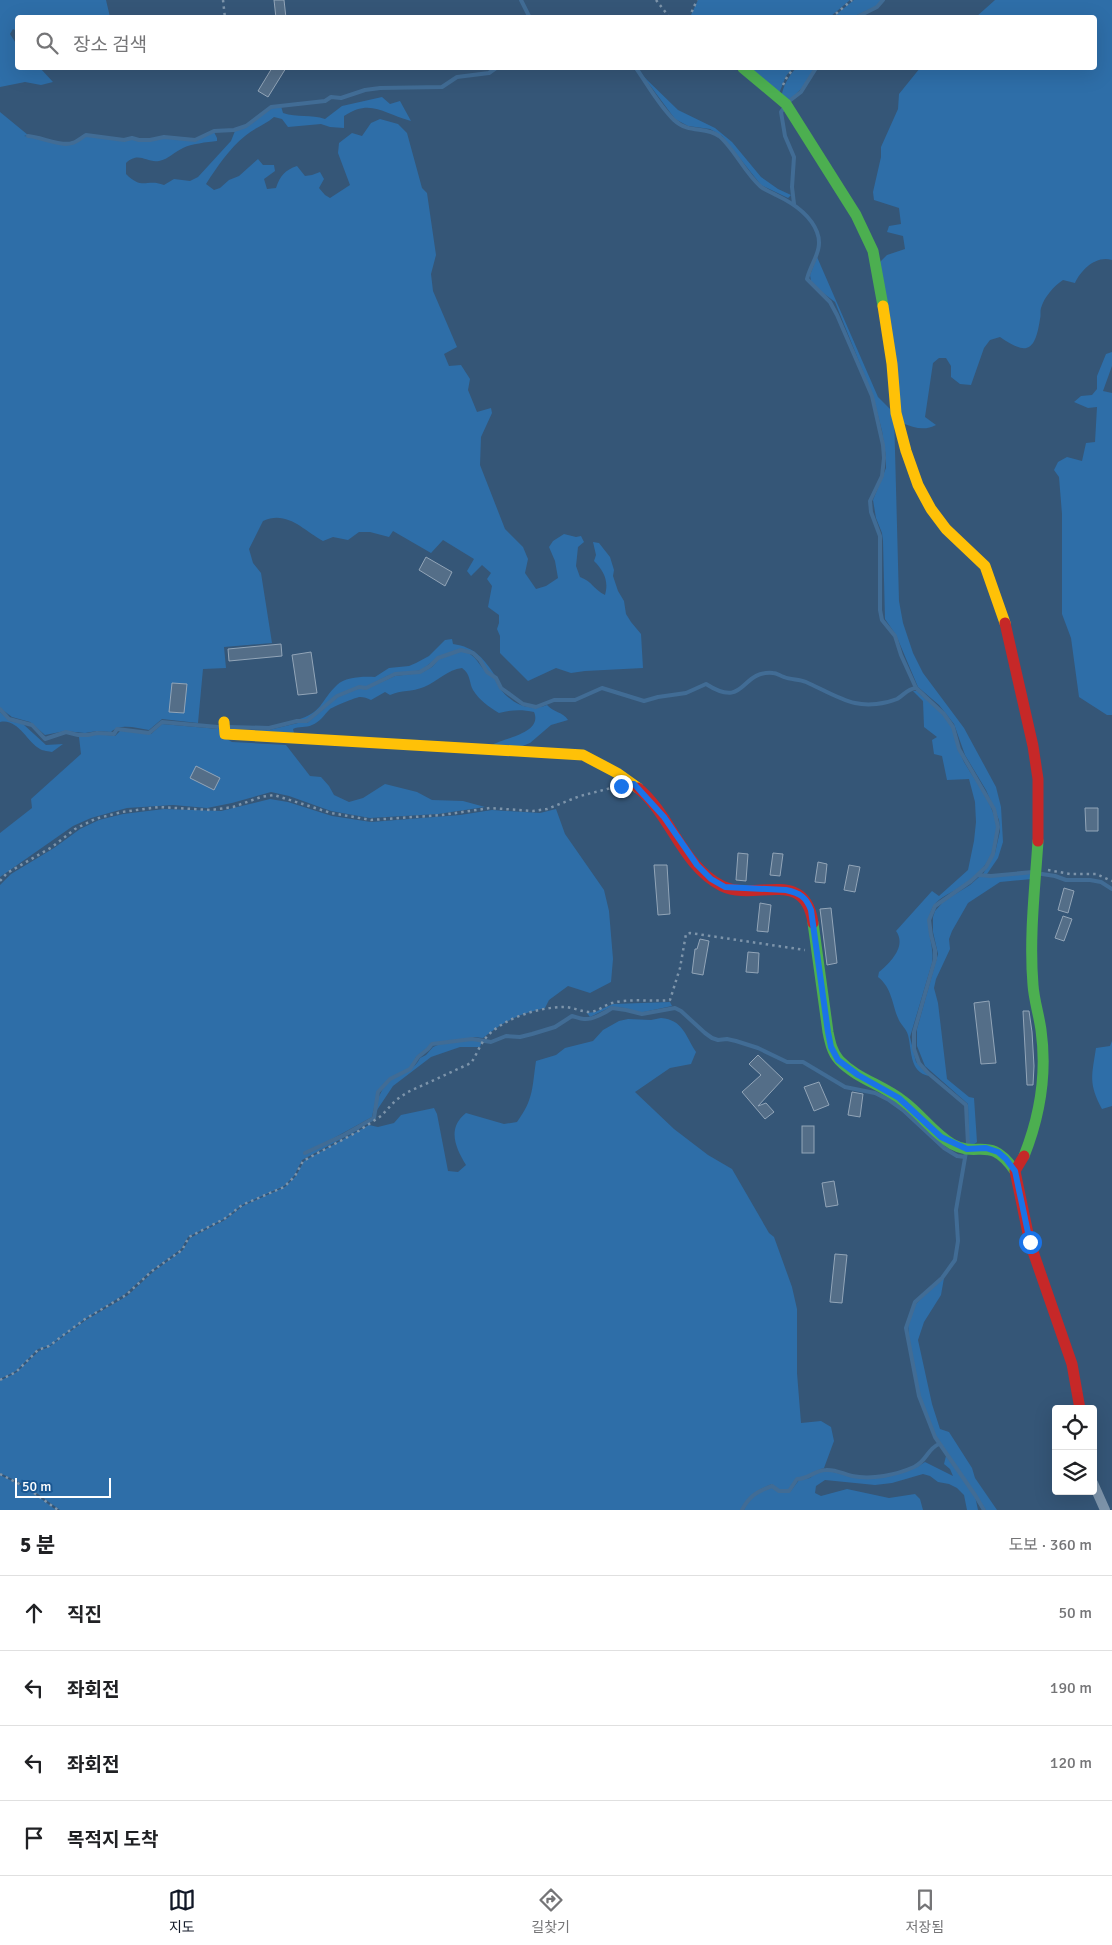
<!DOCTYPE html>
<html lang="ko">
<head>
<meta charset="utf-8">
<style>
	:root { --surface:#fff; --page:#f2f2f2; --text:#202124; --muted:#757577; --line:#e0e0e0; --accent:#111827 }
	body { margin:0; font-family:Signika,"Noto Sans KR",sans-serif; background:var(--page); color:var(--text) }
	.controls { position:absolute; right:15px; bottom:15px; display:grid; overflow:hidden; border-radius:5px; box-shadow:0 5px 20px #0002 }
	.controls button { width:45px; height:45px; display:grid; place-items:center; padding:0; border:0; border-bottom:1px solid var(--line); background:var(--surface); color:var(--text); font:25px sans-serif }
	.scale { position:absolute; left:15px; bottom:12px; width:96px; box-sizing:border-box; padding-left:5px; border:2px solid #fff; border-top:0; font-size:14px; line-height:18px; white-space:nowrap; color:#fff; -webkit-text-stroke:4px #1a5792; paint-order:stroke }
	.stop { position:absolute; width:15px; height:15px; margin:-11px; border:4px solid #1a73e8; border-radius:50%; background:#fff }
	.stop.end { background:#1a73e8; border-color:#fff; box-shadow:0 1px 5px #0008 }
	.list { margin:0; padding:0; list-style:none }
	h2 { display:flex; justify-content:space-between; align-items:center; height:65px; margin:0; padding:0 20px; font-size:21px }
	h2 small { font-size:16px; font-weight:400; color:var(--muted) }
	.list li { display:grid; grid-template-columns:32px 1fr auto; gap:15px; align-items:center; box-sizing:border-box; height:75px; padding:0 20px; border-top:1px solid var(--line) }
	.list b { display:block; font-size:19px; white-space:nowrap }
	.list em { font-size:16px; font-style:normal; color:var(--muted) }
	.icon { flex:none; width:28px; height:28px; fill:none; stroke:currentColor; stroke-width:2; stroke-linecap:round; stroke-linejoin:round }
	.map { position:relative; flex:none; width:1112px; height:1510px; overflow:hidden }
	.search { position:absolute; background:var(--surface); box-shadow:0 5px 20px #0002; left:15px; right:15px; top:15px; height:55px; display:flex; align-items:center; gap:12px; box-sizing:border-box; padding:0 18px; border-radius:5px; color:var(--muted); font-size:19px }
	.sheet { height:365px; background:var(--surface) }
	nav { display:flex; justify-content:space-around; align-items:center; box-sizing:border-box; height:70px; border-top:1px solid var(--line); background:var(--surface); font-size:14px; color:var(--muted) }
	nav a { display:grid; justify-items:center; gap:2px }
	nav .on { color:var(--accent) }
	.map>svg:first-child { display:block }
</style>
</head>
<body>
<div class="map">
<svg width="1112" height="1510" viewBox="0 0 1112 1510">
	<rect width="100%" height="100%" fill="#355677"/>
	<g fill="#2e6ea8">
		<polygon points="0,0 106,0 110,17 18,18 17,31 13,29 10,34 17,45 18,68 40,68 53,82 41,85 25,82 0,87"/>
		<polygon points="698,0 850,0 830,17 690,17"/>
		<polygon points="854,0 882,0 876,6 853,17 833,17"/>
		<path d="M995,0h117v260c-16,-5 -31,10 -37,23l-12,-3c-9,6 -19,17 -22,28 -1,3 0,8 -1,11 -5,34 -14,36 -40,18l-10,3 -6,8 -13,37 -11,-1 -9,-7v-11l-5,-8h-7l-6,5 -8,54 11,8c-11,6 -22,3 -34,-2l-23,-160 8,-8 18,-6 -2,-13 -16,-4 2,-6 12,-2 -2,-16 -25,-8 -1,-8 8,-35v-10l17,-38 1,-15 21,-26h174v-50l-118,-1z"/>
		<polygon points="746,68 793,68 786,76 778,96"/>
		<path d="M796,68h18l-8,16 -19,19 -6,-5c2,-12 7,-21 15,-30z"/>
		<polygon points="643,76 678,110 715,128 732,142 761,177 778,189 791,195 788,198 761,185 722,136 710,129 688,126 675,119"/>
		<path d="M382,97l8,7 10,-3 11,20c-27,-7 -40,-23 -67,-5v12l-14,-1 -9,-3 -33,3 -6,-8 -8,-2c-9,8 -20,11 -29,19 -16,13 -28,31 -39,48l8,6 6,-2 9,-8 10,-4 19,-17 5,6h11l1,6 -11,8 3,10 9,-1c4,-12 9,-18 21,-22l8,10 7,-1 8,-3 4,7 -5,9 6,7 5,3 20,-13 -12,-32 1,-10 13,-10 10,3 9,-13 9,-4 18,5 9,9 15,55 5,5 9,62 -5,19 2,17 24,56 -13,7 5,12 12,-1 9,14 -2,11 9,22 14,-4 1,5 -11,24 -1,28 25,64 18,18 5,12 -3,14 11,16 10,-3 12,-8 -3,-17 -6,-14 4,-6 11,-7 12,3 5,-1 3,6 -6,5 -2,19 4,11c13,5 13,12 25,18 4,-14 -1,-24 -11,-34l2,-6 -3,-13 6,1 11,14 4,13 -1,6 5,15 6,10 2,13 5,8 10,12 2,34 -58,3 -14,2 -15,-5 -28,13 -28,-28v-17l-3,-7 2,-6v-8l-11,-8 4,-21 -5,-7 4,-6 -9,-8 -11,11 -4,-5 7,-12 -31,-19 -12,13 -38,-22 -4,6 -19,-5h-11l-11,8 -15,-3 -10,4c-20,-11 -36,-31 -60,-20l-14,28 4,14 8,10 11,70 -48,4 2,21 -23,1 -5,54 -36,-4 -13,11c-13,-2 -28,-7 -38,2l-14,-1 -12,2 -20,-2 -20,4 -15,-13 -18,-5 -12,-9v-596l28,23 -4,1c12,1 41,11 49,8 5,-1 10,-6 14,-9l38,6 7,-2 19,2 14,-4 24,4h7l18,-9 3,6v3c-10,1 -26,3 -34,7 -9,4 -14,11 -24,13 -13,2 -20,-10 -33,2v11c17,17 20,4 38,11l10,-6 16,2 8,-4 33,-36 4,-10 11,-5 25,-18 10,-2 2,7c14,5 28,1 42,6l17,-13z"/>
		<polygon points="817,257 878,397 894,413 899,601 903,623 913,653 923,673 964,728 996,787 1001,807 1003,842 998,858 987,874 983,874 995,853 1000,831 999,820 986,790 965,755 954,724 939,705 918,687 896,635 885,619 883,541 882,533 876,518 873,500 886,468 886,457 882,431 873,396 835,302 815,287 811,281 810,275"/>
		<polygon points="1112,352 1112,366 1103,391 1112,393 1112,715 1107,715 1079,697 1071,638 1062,614 1062,514 1059,477 1054,470 1058,462 1067,457 1082,461 1086,443 1095,442 1097,407 1088,408 1074,402 1081,396 1092,395 1097,389 1097,376 1106,354"/>
		<path d="M452,639l1,5c22,3 31,15 43,33l-8,-6 -8,-12 -6,-6 -15,-3 -20,6 -17,14 -33,5 -23,12h-7l-22,9 -30,24h-11c27,-7 24,-19 41,-35 8,-8 26,-9 38,-8l14,-9 20,-2 7,-3 13,-7 16,-16z"/>
		<path d="M455,652c19,-2 20,8 31,20 3,3 7,4 9,7 3,3 4,8 6,11 12,14 28,22 46,15 6,7 16,7 21,15l-17,5 -21,18 -10,4 -28,-2c12,-7 51,-12 42,-33 -13,-3 -23,-2 -35,1 -10,-6 -20,-13 -26,-23 -4,-7 -2,-16 -11,-22 -14,1 -25,14 -38,19 -12,5 -23,3 -34,8l-5,-3 -14,8c-4,-2 -7,-3 -11,-3 -4,0 -27,10 -30,12 -6,6 -10,13 -18,16 -6,3 -13,1 -19,4l1,4 -47,-3h22l29,-7h9l31,-26 22,-9 6,1 29,-13 26,-3 11,-6 7,-8z"/>
		<path d="M913,691h4c11,11 28,22 35,36 5,11 6,23 12,35 19,32 48,62 23,100 -6,10 -18,19 -28,26 -10,6 -24,11 -28,23 -7,18 4,34 1,52l-22,74 6,25 13,14c-20,-4 -17,-26 -21,-41 -2,-7 -8,-11 -10,-17 -6,-14 -6,-30 -20,-41l1,-5c11,-9 28,-26 17,-41l36,-40 7,5 29,-26 6,-29 2,-19 -1,-20 -6,-23 -22,1 -5,-24 -8,-2 -2,-14 5,-3 -13,-10 -1,-26z"/>
		<path d="M0,712l10,9 13,3 23,21 17,-1 -11,8c-3,-1 -9,-1 -12,-3 -13,-7 -22,-31 -40,-27z"/>
		<polygon points="162,724 219,729 225,738 232,742 286,745 310,776 321,777 329,786 334,795 349,802 363,798 385,784 417,792 432,800 463,801 485,807 438,814 370,818 331,811 289,796 271,792 232,803 207,808 173,805 127,808 91,818 73,826 0,877 0,833 32,808 31,799 81,754 79,737 99,734 115,736 120,731 128,730 151,734"/>
		<path d="M270,799l18,3 44,14 39,6 89,-7 32,-5 48,3 16,-4 9,25 39,56 5,21 4,48 -2,23 -21,11 -22,-7 -19,14 -4,8c-26,6 -41,13 -62,30l-8,-1 -43,7 -16,13 -6,11 -17,8 -12,12 -4,5 -5,24 -67,37 40,-19 30,-17 -19,13 -54,29 -8,16 -10,10 -42,19 -18,14 -36,18 -7,12 -30,22 -26,23 -40,25 -36,27 -11,3 -22,22 -16,8v-494l11,-11 43,-26 26,-19 19,-9 24,-6 41,-5 57,2z"/>
		<polygon points="1032,873 1032,879 1000,882 968,903 952,931 949,939 950,949 936,979 934,988 938,1003 947,1079 969,1097 974,1098 977,1142 969,1148 968,1104 925,1066 917,1046 917,1029 938,954 933,932 933,917 935,911 944,901 970,885 979,877"/>
		<polygon points="670,1002 672,1006 639,1013 625,1008 611,1007 590,1017 587,1013 595,1012 613,1004"/>
		<path d="M661,1018c22,2 24,17 35,34l-5,12 -21,4 -35,24 39,37 34,26 24,14 37,64 5,4 18,50 5,22v64l4,50 20,-2 10,6 3,14 -10,27c-10,3 -16,10 -27,10l-9,12h-9l-7,-6c-15,6 -25,12 -31,26h-681l-33,-24 -27,-13v-92l17,-9 22,-21 10,-4 37,-27 41,-24 26,-24 30,-22 7,-12 35,-18 18,-14 42,-19 11,-11 8,-15 65,-36 9,2 16,-4 7,-8 33,-7 3,6 11,57 10,1 8,-7c-11,-18 -19,-37 0,-52l38,11 13,-2c17,-23 15,-35 19,-61l20,-6 9,-7 28,-7 10,-11 16,-9 9,-2 23,1z"/>
		<path d="M476,1039l6,2 -2,6h-20l-29,10 -38,29 -18,27c2,-17 9,-31 24,-39 10,-4 16,-6 21,-16l6,-3 7,-8 7,-3z"/>
		<path d="M1112,1041v65l-10,3c-14,-26 -10,-34 -6,-61l14,-2z"/>
		<polygon points="944,1278 941,1295 924,1322 918,1340 932,1404 940,1429 949,1432 972,1468 975,1478 997,1510 986,1510 936,1436 920,1396 909,1342 908,1322 914,1306 929,1290"/>
		<path d="M946,1456l29,40 3,14h-11l-3,-15 -7,-7 -8,-4 -11,-2 -8,-6 -7,-2 -31,9 -17,2 -50,-5 -9,6 -1,7 6,3 26,-7 42,9 26,-4 5,5 3,11h-179c6,-14 15,-18 29,-23l6,5h11l9,-12 11,-2 6,-5 9,-3 28,7h34l30,-10 8,-5 28,14 -3,-7 -6,-5z"/>
		<polygon points="0,1475 28,1489 56,1510 0,1510"/>
	</g>
	<g fill="none" stroke-linecap="round" stroke-linejoin="round">
		<g stroke="#416c95" stroke-width="4">
			<polyline points="521,0 530,18"/>
			<polyline points="855,18 877,7 883,0"/>
			<path d="M636,68c12,17 22,36 38,52 15,14 31,6 45,16 14,11 26,37 41,50 4,4 11,6 16,9 17,8 34,19 41,37 7,18 -6,30 -10,47l23,23 7,13 35,81 11,49 1,13 -2,18 -12,25 1,11 9,24v74l2,10 13,16 6,19 15,33 28,26 9,13 6,22 35,60 4,18 -5,27 -7,13 -15,14 -36,25 -6,14 2,15 4,15v9l-21,73v17l5,14 9,10 38,32 2,40"/>
			<polyline points="788,102 801,92 816,68"/>
			<polyline points="784,108 781,112 785,136 794,157 792,187 794,204"/>
			<path d="M28,136c13,1 34,11 44,7 5,-1 10,-6 14,-8l38,5 8,-2 7,2h11l14,-3 31,3 19,-9 20,-1 12,-4 25,-19 54,-6 6,-4 10,1 24,-8 15,-2 62,-1 15,-10 32,-4 7,-5"/>
			<polyline points="0,709 9,719 32,725 45,739 66,732 78,735 88,735 97,733 114,734 117,729 149,733 162,722 218,727"/>
			<path d="M229,727l40,1 28,-7h10l30,-25 22,-9 7,1 29,-14 25,-2 10,-6 8,-8 23,-8 12,3 7,7 7,12 9,6 5,10 22,16 13,3 18,-7h21l27,-12 42,13 14,-4 28,-4 20,-9c41,26 33,-14 67,-11 4,0 7,3 11,4 7,3 15,2 22,5 14,6 34,18 49,21 13,3 30,1 42,-4 7,-4 10,-10 19,-11"/>
			<polyline points="1042,874 1055,876 1066,880 1090,880 1101,882 1112,889"/>
			<polyline points="978,875 991,876 1033,872"/>
			<polyline points="966,1152 956,1210 958,1241 955,1260 942,1278 915,1302 906,1328 919,1396 935,1437 975,1495 984,1510"/>
			<path d="M305,1153l39,-18 30,-17 4,-26 12,-13 20,-10 8,-12 10,-8 4,-5 40,-5 19,3 15,-6 14,1 12,-3 23,-7 17,-11c4,1 8,3 12,3 8,1 21,-6 28,-11l14,2 16,4 33,-6 6,3 24,22 7,5 6,2 9,-1 9,2 22,7 29,14h16l42,25 30,6 14,7 14,10 41,38 13,8 8,1"/>
			<path d="M742,1510c7,-14 16,-19 30,-24l7,5h10l8,-12c12,0 18,-9 29,-9 9,-1 17,4 26,6 20,4 44,-1 62,-9 13,-6 13,-18 25,-23"/>
		</g>
	</g>
	<g fill="#546e88" stroke="#92a5b8">
		<polygon points="274,0 284,0 286,18 276,18"/>
		<polygon points="272,68 286,68 268,97 258,91"/>
		<polygon points="426,557 452,572 445,586 419,570"/>
		<polygon points="281,644 282,656 229,661 228,649"/>
		<polygon points="311,652 317,693 298,695 292,655"/>
		<polygon points="172,683 187,684 184,713 169,712"/>
		<polygon points="196,766 220,778 214,790 190,778"/>
		<polygon points="1085,808 1098,808 1098,831 1086,831"/>
		<polygon points="738,853 748,854 746,881 736,880"/>
		<polygon points="773,853 783,854 780,876 770,875"/>
		<polygon points="818,862 827,864 825,883 815,882"/>
		<polygon points="654,865 667,865 670,914 658,915"/>
		<polygon points="849,865 860,867 855,892 844,890"/>
		<polygon points="1064,888 1074,891 1068,913 1058,910"/>
		<polygon points="760,903 771,905 768,932 757,931"/>
		<polygon points="831,908 837,963 827,965 820,909"/>
		<polygon points="1063,916 1072,919 1064,941 1055,938"/>
		<polygon points="700,939 709,941 703,975 692,973 695,949 697,949"/>
		<polygon points="748,952 759,953 758,973 746,972"/>
		<polygon points="989,1001 996,1063 981,1064 974,1003"/>
		<polygon points="1023,1011 1029,1011 1032,1032 1034,1066 1033,1085 1027,1085"/>
		<polygon points="758,1055 783,1079 758,1106 766,1103 774,1112 765,1119 742,1092 761,1075 749,1064"/>
		<polygon points="819,1082 829,1105 814,1111 804,1087"/>
		<polygon points="852,1092 863,1094 860,1117 848,1115"/>
		<rect x="802" y="1126" width="12" height="27"/>
		<polygon points="834,1181 838,1205 826,1207 822,1183"/>
		<polygon points="835,1254 847,1255 842,1303 830,1302"/>
	</g>
	<g fill="none" stroke-linecap="round" stroke-linejoin="round">
		<g stroke="#7d94aa" stroke-width="2.5" stroke-dasharray="2.5 4" stroke-linecap="butt">
			<polyline points="223,0 225,18"/>
			<polyline points="656,0 670,18"/>
			<polyline points="689,18 697,0"/>
			<polyline points="831,18 852,0"/>
			<polyline points="783,85 787,77 794,68"/>
			<polyline points="1048,870 1070,874 1096,874 1112,881"/>
			<polyline points="0,881 7,873 52,847 75,829 95,819 122,812 159,807 211,810 233,807 261,797 274,795 331,813 371,820 442,815 490,808 533,811 547,809 580,796 615,787"/>
			<path d="M0,1380l16,-8 22,-22 11,-4 36,-27 41,-24 26,-24 30,-21 7,-13 35,-18 18,-14 42,-18 11,-11 8,-15 54,-29 24,-16 15,-16 12,-8 63,-29c5,-7 8,-16 13,-23 16,-21 54,-33 80,-33 9,0 17,5 27,5 7,-1 14,-7 21,-9 18,-5 39,-1 58,-3l10,-32 6,-34 4,-1 115,17"/>
			<polyline points="0,1474 27,1488 58,1510"/>
		</g>
		<polyline stroke="#7d94aa" stroke-width="10" points="1093,1483 1105,1510"/>
		<g stroke="#4caf50" stroke-width="11">
			<polyline points="743,68 786,104 856,215 873,251 883,306"/>
			<path d="M813,923l15,109c2,10 4,20 11,28 18,19 44,25 64,41 18,13 30,32 49,43 27,15 37,-10 63,27"/>
			<path d="M1024,1156c16,-40 23,-83 17,-126 -2,-15 -7,-30 -8,-45 -4,-48 2,-97 5,-144"/>
		</g>
		<g stroke="#ffc107" stroke-width="11">
			<polyline points="883,306 892,364 896,413 906,451 918,485 931,509 946,529 985,566 1005,623"/>
			<polyline points="224,722 225,734 583,755 617,773 638,788"/>
		</g>
		<g stroke="#c62828" stroke-width="11">
			<polyline points="1005,623 1033,746 1038,779 1038,841"/>
			<path d="M638,788c33,27 44,78 84,98 34,16 83,-19 91,37"/>
			<polyline points="1024,1156 1015,1171 1030,1243 1072,1364 1080,1409"/>
		</g>
	</g>
	<g fill="none" stroke-linecap="round" stroke-linejoin="round">
		<path stroke="#1a73e8" stroke-width="6" d="M621,786l13,-2 30,33 33,48 14,14 14,8 61,3c14,3 20,7 25,20l17,122 3,15 7,13 20,15 41,23 42,39 26,12 19,-1 12,4 8,7 9,12 15,71"/>
	</g>
</svg>
<div class="controls">
<button><svg class="icon" aria-label="locate" viewBox="0 0 24 24"><circle cx="12" cy="12" r="6"/><path d="M12 2v4M12 18v4M2 12h4M18 12h4"/></svg></button>
<button><svg class="icon" aria-label="layers" viewBox="0 0 24 24"><path d="M12 4l9 5-9 5-9-5zM3 14l9 5 9-5"/></svg></button>
</div>
<div class="scale">50 m</div>
<div class="stop" style="left:1030px;top:1242px"></div>
<div class="stop end" style="left:621px;top:786px"></div>
<div class="search"><svg class="icon" aria-label="search" viewBox="0 0 24 24"><circle cx="10" cy="10" r="6"/><path d="M15 15l6 6"/></svg>장소 검색</div>
</div>
<section class="sheet">
<h2>5 분<small>도보 · 360 m</small></h2>
<ul class="list">
<li><svg class="icon" aria-label="ahead" viewBox="0 0 24 24"><path d="M12 20V5M6 11l6-6 6 6"/></svg><div><b>직진</b></div><em>50 m</em></li>
<li><svg class="icon" aria-label="left" viewBox="0 0 24 24"><path d="M17 20v-9H6M10 6l-5 5 5 5"/></svg><div><b>좌회전</b></div><em>190 m</em></li>
<li><svg class="icon" aria-label="left" viewBox="0 0 24 24"><path d="M17 20v-9H6M10 6l-5 5 5 5"/></svg><div><b>좌회전</b></div><em>120 m</em></li>
<li><svg class="icon" aria-label="arrive" viewBox="0 0 24 24"><path d="M6 21V4h12l-3 4 3 4H6"/></svg><div><b>목적지 도착</b></div></li>
</ul>
</section>
<nav>
<a class="on"><svg class="icon" aria-label="map" viewBox="0 0 24 24"><path d="M3 6l6-2 6 2 6-2v14l-6 2-6-2-6 2zM9 4v14M15 6v14"/></svg>지도</a>
<a><svg class="icon" aria-label="directions" viewBox="0 0 24 24"><path d="M12 3l9 9-9 9-9-9zM9 14v-3h6M13 9l2 2-2 2"/></svg>길찾기</a>
<a><svg class="icon" aria-label="saved" viewBox="0 0 24 24"><path d="M7 4h10v16l-5-4-5 4z"/></svg>저장됨</a>
</nav>
</body>
</html>
